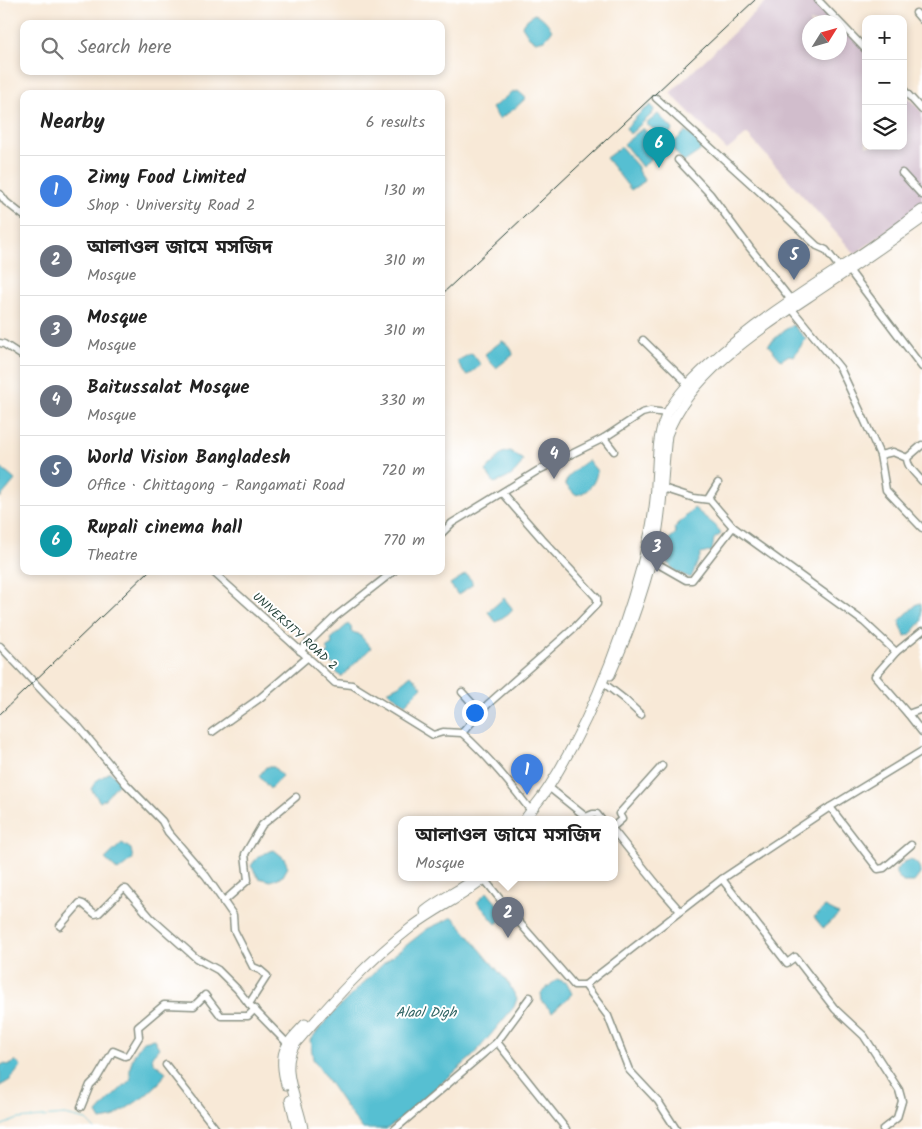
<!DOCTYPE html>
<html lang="en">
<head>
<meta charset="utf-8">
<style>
	:root { --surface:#fff; --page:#f6f6f6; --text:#222; --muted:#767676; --line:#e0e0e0; --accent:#1f6fb2 }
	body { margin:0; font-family:Kalam,"Noto Sans Bengali",sans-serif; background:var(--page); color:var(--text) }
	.controls { position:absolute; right:15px; top:15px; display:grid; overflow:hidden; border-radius:10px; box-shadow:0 2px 8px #0003 }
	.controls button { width:45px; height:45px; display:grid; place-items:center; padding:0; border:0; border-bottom:1px solid var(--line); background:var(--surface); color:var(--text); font:25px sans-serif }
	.compass { position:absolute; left:802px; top:15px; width:45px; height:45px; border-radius:50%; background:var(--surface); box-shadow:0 2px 8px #0003; rotate:53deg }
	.you { position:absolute; left:474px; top:712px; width:18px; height:18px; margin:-12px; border:4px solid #fff; border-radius:50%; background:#1a73e8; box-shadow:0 0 0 8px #1a73e833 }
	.badge { display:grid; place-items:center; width:32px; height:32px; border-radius:50%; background:var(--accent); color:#fff; font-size:16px; font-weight:700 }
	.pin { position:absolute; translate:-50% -41px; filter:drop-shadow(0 1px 2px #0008) }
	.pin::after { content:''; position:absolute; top:26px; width:18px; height:15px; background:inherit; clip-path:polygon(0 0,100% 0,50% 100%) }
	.popup { position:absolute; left:398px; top:816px; width:220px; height:65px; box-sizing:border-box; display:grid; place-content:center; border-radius:10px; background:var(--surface); filter:drop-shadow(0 1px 4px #0005); font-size:16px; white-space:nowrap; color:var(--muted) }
	.popup b { font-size:19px; color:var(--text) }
	.popup::after { content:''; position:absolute; left:50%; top:100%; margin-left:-10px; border:10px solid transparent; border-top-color:var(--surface) }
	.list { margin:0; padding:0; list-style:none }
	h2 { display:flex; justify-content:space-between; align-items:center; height:65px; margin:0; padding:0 20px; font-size:21px }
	h2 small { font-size:16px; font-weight:400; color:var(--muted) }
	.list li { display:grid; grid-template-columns:32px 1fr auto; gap:15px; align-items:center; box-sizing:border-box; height:70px; padding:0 20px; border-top:1px solid var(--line) }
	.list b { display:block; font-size:19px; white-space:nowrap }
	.list p { margin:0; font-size:16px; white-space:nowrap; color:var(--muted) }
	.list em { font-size:16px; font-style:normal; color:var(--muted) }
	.icon { flex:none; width:28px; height:28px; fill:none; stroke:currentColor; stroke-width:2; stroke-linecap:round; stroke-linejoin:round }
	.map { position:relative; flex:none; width:922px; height:1129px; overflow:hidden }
	.search { position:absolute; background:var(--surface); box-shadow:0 2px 8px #0003; left:20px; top:20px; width:425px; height:55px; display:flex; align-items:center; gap:12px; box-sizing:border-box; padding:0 18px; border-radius:10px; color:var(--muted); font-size:19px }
	.panel { position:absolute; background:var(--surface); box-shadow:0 2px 8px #0003; left:20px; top:90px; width:425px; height:485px; border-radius:10px }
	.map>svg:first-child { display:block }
</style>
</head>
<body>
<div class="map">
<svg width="922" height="1129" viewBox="0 0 922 1129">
	<rect width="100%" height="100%" fill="#fff"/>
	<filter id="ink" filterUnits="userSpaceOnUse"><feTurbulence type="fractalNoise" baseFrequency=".02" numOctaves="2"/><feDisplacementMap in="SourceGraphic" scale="10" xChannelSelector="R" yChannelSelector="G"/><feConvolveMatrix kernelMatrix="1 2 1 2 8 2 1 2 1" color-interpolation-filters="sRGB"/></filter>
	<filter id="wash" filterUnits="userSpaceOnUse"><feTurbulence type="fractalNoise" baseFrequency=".0096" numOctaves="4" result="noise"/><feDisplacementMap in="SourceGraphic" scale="20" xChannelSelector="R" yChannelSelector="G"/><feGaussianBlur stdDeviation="1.12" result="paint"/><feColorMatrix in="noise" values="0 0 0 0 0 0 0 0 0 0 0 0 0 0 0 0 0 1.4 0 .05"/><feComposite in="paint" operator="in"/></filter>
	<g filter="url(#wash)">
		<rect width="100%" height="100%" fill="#f8e9d7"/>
		<path fill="#d1bdcc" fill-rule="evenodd" d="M768,0h51l47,51v95h37v-54l19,20v93l-67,49 -108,-120 -20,16 -57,-57zM810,22h30v30h-30z"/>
		<g fill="#56bfd2" stroke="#3a7e83">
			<path d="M534,14c9,2 14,9 18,17l-8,9 -8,2 -7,-5 -7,-11 1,-3z"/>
			<polygon points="518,91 526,98 514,109 499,119 492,108 511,93"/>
			<polygon points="651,105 654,110 652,114 630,134 626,128 640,113"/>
			<polygon points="658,114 673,129 666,138 660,142 656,137 655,130 646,124"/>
			<polygon points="643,128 662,151 642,167 624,144"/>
			<path d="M686,131c7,6 16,10 14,20l-16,11 -14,-16z"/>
			<polygon points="621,147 638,167 638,171 645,181 631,190 606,158"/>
			<polygon points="793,325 806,339 794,356 789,355 781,360 768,345 783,331"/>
			<path d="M502,341c5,2 11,9 11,14l-17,13 -10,-11 -1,-3z"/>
			<polygon points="472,353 481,365 468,375 464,373 457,361"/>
			<path d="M510,451l13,9c-6,14 -15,19 -29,23l-8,-12 16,-18z"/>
			<path d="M588,460l9,11c-1,12 -10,23 -22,24l-10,-11c5,-12 13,-17 23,-24z"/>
			<polygon points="0,467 15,480 0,498"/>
			<polygon points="694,508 716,526 721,534 714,539 712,551 701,554 691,578 676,572 659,554 661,546 676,533 674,528"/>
			<polygon points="466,574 472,581 472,585 458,595 450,584"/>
			<polygon points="504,598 512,608 512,611 496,622 488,612"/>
			<polygon points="921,603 922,621 910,635 905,636 899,621 917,604"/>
			<polygon points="348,624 351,627 352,632 359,634 371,648 341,677 336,672 338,669 332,663 331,664 325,656 329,652 326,649 332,644 331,639"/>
			<polygon points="411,675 422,687 405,704 387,691 399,685"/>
			<polygon points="266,767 274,767 282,776 270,789 259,776"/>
			<polygon points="110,772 120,781 106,798 100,802 91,789 96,781"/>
			<polygon points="122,843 131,849 133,859 118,871 105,859"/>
			<path d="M274,850l10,8 4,9 -5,9 -12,5 -12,-3 -8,-12c5,-9 13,-13 23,-16z"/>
			<path d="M910,860c8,2 10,7 10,14l-6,8h-11l-7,-8v-4l8,-8z"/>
			<polygon points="487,892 506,915 496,924 477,902"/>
			<polygon points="825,907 839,914 823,928 814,917"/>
			<polygon points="453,917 509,984 517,999 514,1007 473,1056 405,1115 387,1129 363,1129 350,1113 313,1059 310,1040 329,1017 384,963 427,929"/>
			<polygon points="557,979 567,983 572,994 552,1012 542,1001 541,993"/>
			<path d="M154,1039l5,9 -7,8 1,6 13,10 -6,10 -15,14 -33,22 -11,2 -4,-7 11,-12 23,-22c-4,-13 4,-28 12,-38z"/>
			<polygon points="15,1060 21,1066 10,1080 0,1086 0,1066 3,1064 10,1065"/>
		</g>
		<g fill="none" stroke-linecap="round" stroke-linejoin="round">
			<polyline stroke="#56bfd2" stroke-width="1" points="0,1126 18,1119 65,1115 86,1120 95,1129"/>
		</g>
	</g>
	<g filter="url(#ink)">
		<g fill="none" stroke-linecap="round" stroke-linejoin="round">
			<defs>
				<g id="minor">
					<polyline points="818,0 866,50"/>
					<polyline points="916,13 922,20"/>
					<polyline points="903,89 922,110"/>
					<polyline points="656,98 761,193 817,246 826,250 840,268"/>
					<polyline points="678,160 710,194 750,248 791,300"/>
					<polyline points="902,173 922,195"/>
					<polyline points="0,194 6,202 24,216"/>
					<polyline points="849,270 922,367"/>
					<path d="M791,308l49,60 23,49 17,38 13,-3 14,6c0,9 9,16 15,23"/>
					<polyline points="643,340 688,384"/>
					<polyline points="0,343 4,344 24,357"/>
					<polyline points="604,438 614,451"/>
					<polyline points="880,455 886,490 922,528"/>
					<polyline points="907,458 922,445"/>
					<polyline points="663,488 694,498 710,500 733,527 864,622 896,652 875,676 908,714 922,732"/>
					<polyline points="708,499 718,483"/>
					<polyline points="441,534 452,523 537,471 604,438 642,413 650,411 667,413"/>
					<polyline points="651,560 686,580 692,580 733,527"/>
					<path d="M212,571l102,92 21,20 17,2 81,50 10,-3 19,1c26,23 48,50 69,78"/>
					<polyline points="0,646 48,697 79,727 126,784 162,821 168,832 206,876 233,915 234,930 253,967 260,970 267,976 249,1004 287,1043"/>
					<polyline points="300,651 335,617 394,571"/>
					<polyline points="896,652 922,631"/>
					<polyline points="606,685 624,699 641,715"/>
					<polyline points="462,692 480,712"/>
					<polyline points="908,714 922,709"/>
					<polyline points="212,732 260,698 308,657"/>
					<polyline points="462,733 488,704 574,628 597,604 597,598 541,538 502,493"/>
					<polyline points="551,789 586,817 593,814 597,814 601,819"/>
					<polyline points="830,807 878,869 884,868 911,845"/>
					<polyline points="614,826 622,819 619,814 662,766"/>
					<polyline points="614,831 659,887 680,911"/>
					<polyline points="484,879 512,914 574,985 585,985 608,1016 629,1070 658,1101 676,1129"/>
					<polyline points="223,902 248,880 245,854 262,825 296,797"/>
					<polyline points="60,926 80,903 83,904 95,914 99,913 123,889 126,889 150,917 196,958 218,970 237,989 249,1004"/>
					<polyline points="585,985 722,879"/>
					<polyline points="497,1042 566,1129"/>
					<polyline points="166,1065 216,1129"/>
					<polyline points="81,1107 90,1085 97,1078 113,1051 125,1056 128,1055 139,1037 138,1027 164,1005 194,1006 205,995 221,1016 248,1016 255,1009"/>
					<polyline points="395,1129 497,1042 530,997"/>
					<polyline points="883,1129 897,1118 902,1101 899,1090 864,1036 835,1009 795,957 787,963 722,879 830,807 922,751"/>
				</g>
				<g id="highway">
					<path d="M610,675c20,-45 38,-92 47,-141 6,-33 6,-66 10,-99 24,-66 105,-113 161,-151 32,-21 63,-43 94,-65"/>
					<path d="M525,819c7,-10 16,-20 23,-31 47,-73 83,-171 102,-256 3,-16 6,-33 6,-49 2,-24 0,-49 12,-71 10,-19 25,-33 40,-47 42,-39 91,-71 139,-102 26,-16 50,-35 75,-53"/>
					<path d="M425,911c16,-13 36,-21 52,-34"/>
					<path d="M286,1085c-8,-32 -3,-38 19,-61"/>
					<polyline points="290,1100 297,1129"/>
					<path d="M303,1129c-4,-27 -25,-61 -7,-86 36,-42 73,-83 117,-117 24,-18 51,-30 74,-49"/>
				</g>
			</defs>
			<use href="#minor" stroke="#8c9386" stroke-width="9"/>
			<use href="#highway" stroke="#8c9386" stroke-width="11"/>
			<use href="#minor" stroke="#fff" stroke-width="6"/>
			<use href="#highway" stroke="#fff" stroke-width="9"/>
			<g stroke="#1f3d34" stroke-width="1">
				<polyline points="441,295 755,0"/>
				<polyline points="0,714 149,571"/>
			</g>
		</g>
	</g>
	<g text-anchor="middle" stroke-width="4" stroke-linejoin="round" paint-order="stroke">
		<g font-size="12" fill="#1f3d34" stroke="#fff">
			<text transform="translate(295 631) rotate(42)" y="4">UNIVERSITY ROAD 2</text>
		</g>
		<g font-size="14" font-style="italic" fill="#306463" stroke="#fff">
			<text x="426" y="1017">Alaol Digh</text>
		</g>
	</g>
</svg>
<div class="controls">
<button>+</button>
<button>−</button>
<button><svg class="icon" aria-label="layers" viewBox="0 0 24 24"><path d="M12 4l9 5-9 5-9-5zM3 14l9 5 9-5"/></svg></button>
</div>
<svg class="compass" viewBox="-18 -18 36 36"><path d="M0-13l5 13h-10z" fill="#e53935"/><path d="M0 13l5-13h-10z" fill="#767676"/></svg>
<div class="you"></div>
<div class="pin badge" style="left:527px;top:795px;background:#3f7fe0">1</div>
<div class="pin badge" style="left:508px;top:938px;background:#6b7280">2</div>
<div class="popup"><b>আলাওল জামে মসজিদ</b>Mosque</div>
<div class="pin badge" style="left:657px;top:572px;background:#6b7280">3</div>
<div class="pin badge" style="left:554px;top:479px;background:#6b7280">4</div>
<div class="pin badge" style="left:794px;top:280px;background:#5c6f8a">5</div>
<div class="pin badge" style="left:659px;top:168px;background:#0f9aa8">6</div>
<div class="search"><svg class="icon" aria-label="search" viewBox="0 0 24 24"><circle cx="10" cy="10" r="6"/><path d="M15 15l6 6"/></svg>Search here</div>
<section class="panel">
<h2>Nearby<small>6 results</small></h2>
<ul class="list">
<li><span class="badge" style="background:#3f7fe0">1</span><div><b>Zimy Food Limited</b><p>Shop · University Road 2</p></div><em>130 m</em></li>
<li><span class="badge" style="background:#6b7280">2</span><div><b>আলাওল জামে মসজিদ</b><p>Mosque</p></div><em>310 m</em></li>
<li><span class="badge" style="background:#6b7280">3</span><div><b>Mosque</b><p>Mosque</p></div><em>310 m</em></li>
<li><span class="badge" style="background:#6b7280">4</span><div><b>Baitussalat Mosque</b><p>Mosque</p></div><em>330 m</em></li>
<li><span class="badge" style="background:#5c6f8a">5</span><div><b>World Vision Bangladesh</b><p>Office · Chittagong - Rangamati Road</p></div><em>720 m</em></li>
<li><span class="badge" style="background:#0f9aa8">6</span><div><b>Rupali cinema hall</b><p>Theatre</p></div><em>770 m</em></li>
</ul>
</section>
</div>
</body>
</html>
